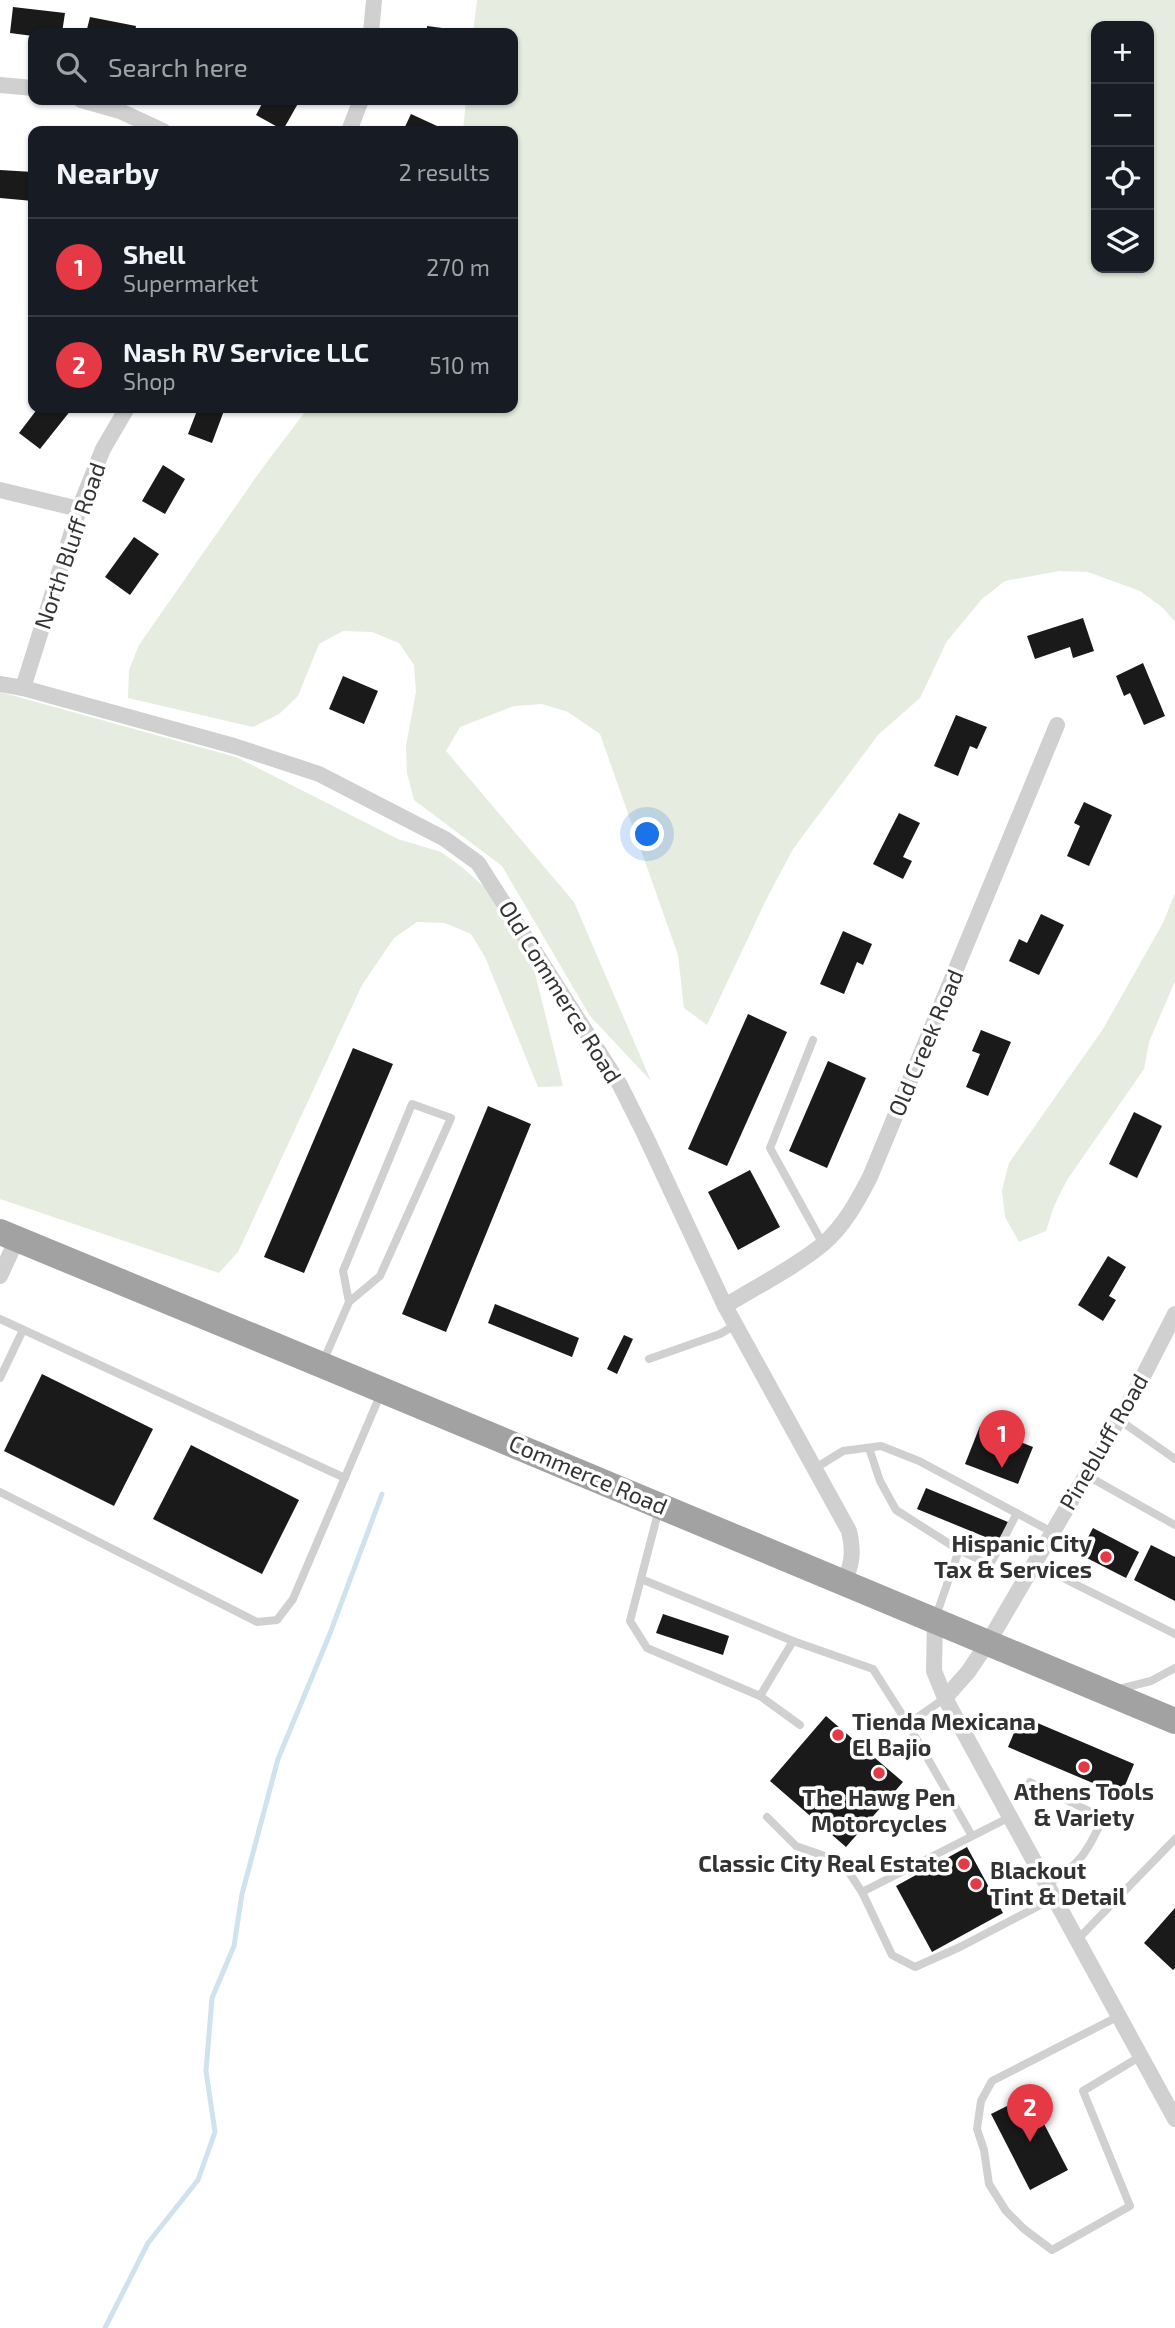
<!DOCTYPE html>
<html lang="en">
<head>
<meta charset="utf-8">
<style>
	:root { --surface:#171b24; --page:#242831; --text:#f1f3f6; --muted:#9ea1a6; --line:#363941; --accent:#e63946 }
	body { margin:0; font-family:"Exo 2",sans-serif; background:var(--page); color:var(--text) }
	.controls { position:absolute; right:21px; top:21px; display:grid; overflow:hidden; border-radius:14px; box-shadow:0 2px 5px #0004 }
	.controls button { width:63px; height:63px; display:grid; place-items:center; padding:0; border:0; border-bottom:2px solid var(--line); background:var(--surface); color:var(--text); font:35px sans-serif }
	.you { position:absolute; left:648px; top:835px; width:24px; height:24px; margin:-18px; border:5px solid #fff; border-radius:50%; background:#1a73e8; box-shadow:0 0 0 10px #1a73e833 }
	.badge { display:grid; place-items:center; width:46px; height:46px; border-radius:50%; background:var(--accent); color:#fff; font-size:23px; font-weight:700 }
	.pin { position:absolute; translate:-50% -58px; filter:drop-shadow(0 2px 4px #0008) }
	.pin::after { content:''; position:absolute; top:37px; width:24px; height:21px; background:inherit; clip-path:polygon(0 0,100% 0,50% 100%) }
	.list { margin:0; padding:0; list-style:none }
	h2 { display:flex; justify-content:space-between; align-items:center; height:91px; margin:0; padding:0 28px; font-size:30px }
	h2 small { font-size:23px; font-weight:400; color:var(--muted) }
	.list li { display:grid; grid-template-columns:46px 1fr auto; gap:21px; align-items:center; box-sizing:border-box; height:98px; padding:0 28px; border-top:2px solid var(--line) }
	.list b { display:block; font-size:26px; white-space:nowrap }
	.list p { margin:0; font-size:23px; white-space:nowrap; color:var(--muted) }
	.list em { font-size:23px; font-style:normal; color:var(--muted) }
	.icon { flex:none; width:38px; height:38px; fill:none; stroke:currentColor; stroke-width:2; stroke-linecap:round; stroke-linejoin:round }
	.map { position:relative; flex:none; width:1175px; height:2328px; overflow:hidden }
	.search { position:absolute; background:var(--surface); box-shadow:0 2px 5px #0004; left:28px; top:28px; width:490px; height:77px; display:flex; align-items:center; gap:18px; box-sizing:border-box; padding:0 24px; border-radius:14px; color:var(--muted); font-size:26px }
	.panel { position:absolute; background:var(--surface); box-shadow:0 2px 5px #0004; left:28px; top:126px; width:490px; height:287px; border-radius:14px }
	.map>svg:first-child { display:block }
</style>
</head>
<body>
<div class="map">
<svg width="1175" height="2328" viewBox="0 0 1175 2328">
	<rect width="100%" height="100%" fill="#fff"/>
	<g fill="#e6ecdf" fill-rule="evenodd">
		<path d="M477,0h698v622l-12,-14 -23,-17 -52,-19 -29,-1 -54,10 -23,18 -35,42 -27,57 -42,37 -85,114 -27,51 -59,125 -23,-17 -6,-53 -78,-221 -32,-22 -26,-8 -28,2 -54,21 -14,24 128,151 77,179 -61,-65 -88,-150 -88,-66 -7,-27 -1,-27 10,-54 -2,-27 -15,-22 -27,-11 -29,-1 -24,13 -21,52 -19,18 -26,13 -125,-29 1,-28 10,-25 122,-175 47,-62h205v-277h-50l3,-31h47v-67h-40zM1149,26v242h-53v-242z"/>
		<polygon points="0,692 236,757 398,839 441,852 463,868 502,903 529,949 563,1086 538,1087 485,957 471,934 445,923 417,922 394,938 362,985 238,1252 219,1273 0,1199"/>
		<polygon points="1175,893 1175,981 1149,1042 1144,1069 1067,1180 1054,1206 1046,1231 1019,1242 1005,1217 1002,1190 1009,1163 1103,1029 1163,923"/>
	</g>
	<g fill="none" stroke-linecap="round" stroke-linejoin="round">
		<polyline stroke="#cfe2ee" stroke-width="5" points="105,2328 148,2243 198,2180 215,2132 206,2071 212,1998 234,1946 242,1894 278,1759 329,1636 382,1494"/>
	</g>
	<g fill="#1a1a1a">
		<polygon points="13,7 65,13 62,33 33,33 33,36 10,33"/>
		<polygon points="90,17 136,26 135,33 86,33"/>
		<polygon points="427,26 457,30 456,33 427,33"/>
		<polygon points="264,100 300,100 283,130 256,115"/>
		<polygon points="411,114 437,126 434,131 403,131"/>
		<polygon points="0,170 33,172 33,201 0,198"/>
		<polygon points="38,408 67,408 71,410 40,449 19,433"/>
		<polygon points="198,408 225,408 212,443 188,434"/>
		<polygon points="163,465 185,479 165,514 142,501"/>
		<polygon points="134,537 159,554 130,595 105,577"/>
		<polygon points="1083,618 1094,651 1073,658 1070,647 1035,659 1027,636"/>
		<polygon points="1143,663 1165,716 1144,725 1130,693 1124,696 1116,676"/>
		<polygon points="343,676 378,691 364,724 329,709"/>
		<polygon points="956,715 987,727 977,749 970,746 958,776 934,766"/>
		<polygon points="1084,802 1112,815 1089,866 1067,856 1080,826 1074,823"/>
		<polygon points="899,813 920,823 903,857 912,861 903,879 873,864"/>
		<polygon points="1041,914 1064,925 1039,975 1009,961 1019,939 1027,943"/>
		<polygon points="843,931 872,944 863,965 857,962 844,994 820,984"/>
		<polygon points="748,1014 787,1032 727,1166 688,1149"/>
		<polygon points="981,1030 1011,1042 988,1096 966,1087 980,1054 972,1051"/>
		<polygon points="353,1048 393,1064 304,1273 264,1257"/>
		<polygon points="828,1061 866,1078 827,1168 789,1151"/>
		<polygon points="488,1106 531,1124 446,1332 402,1314"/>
		<polygon points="1134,1112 1162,1126 1137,1178 1109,1164"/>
		<polygon points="750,1170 780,1227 738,1250 708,1192"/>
		<polygon points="1108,1256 1126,1267 1109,1296 1116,1300 1103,1321 1078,1305"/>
		<polygon points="495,1304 579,1338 572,1357 488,1323"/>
		<polygon points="624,1335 633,1339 617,1374 607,1369"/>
		<polygon points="42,1374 153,1429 114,1506 4,1451"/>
		<polygon points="980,1426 1033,1447 1018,1484 965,1464"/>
		<polygon points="191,1445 299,1500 262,1574 153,1519"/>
		<polygon points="926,1488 1008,1522 1000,1543 917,1509"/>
		<polygon points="1093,1528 1139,1552 1126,1578 1079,1554"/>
		<polygon points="1151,1545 1175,1557 1175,1601 1134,1580"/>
		<polygon points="663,1614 729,1636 723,1655 656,1633"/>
		<polygon points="826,1716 903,1782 846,1847 770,1781"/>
		<polygon points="1021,1716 1134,1764 1121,1795 1008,1747"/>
		<polygon points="967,1847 1003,1913 932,1952 896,1886"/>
		<polygon points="1175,1908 1175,1968 1173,1970 1144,1943"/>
		<polygon points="1029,2095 1068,2170 1030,2190 991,2114"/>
	</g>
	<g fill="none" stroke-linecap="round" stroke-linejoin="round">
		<g stroke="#d0d0d0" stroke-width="8">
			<polyline points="813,1040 770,1148 823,1244"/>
			<polyline points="0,1319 345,1478"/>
			<polyline points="649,1359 720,1334 735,1325"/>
			<polyline points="323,1362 349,1302 343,1271 412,1104 451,1118 380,1276 349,1302"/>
			<polyline points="0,1378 23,1330"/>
			<polyline points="1118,1419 1175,1459"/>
			<polyline points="869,1448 880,1481 896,1510 959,1550 990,1565 1017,1513"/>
			<polyline points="814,1469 843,1451 881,1446 919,1461 1052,1532"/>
			<polyline points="1086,1475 1175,1525"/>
			<polyline points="0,1492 257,1622 277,1620 293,1599 381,1393"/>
			<polyline points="659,1509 630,1621 647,1648 760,1696"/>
			<polyline points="1033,1566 1057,1575 1175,1634"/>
			<polyline points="641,1579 793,1641"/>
			<polyline points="936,1616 959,1550"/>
			<polyline points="1119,1689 1151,1681 1175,1668"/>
			<polyline points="945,1698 908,1724 972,1836"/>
			<polyline points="800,1725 760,1696 793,1641 873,1669 908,1724"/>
			<path d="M1030,1782l73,36c-16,35 -23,46 -56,67"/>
			<polyline points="767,1817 796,1846 842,1862 862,1892 892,1955 915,1967 960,1947 1054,1898"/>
			<polyline points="862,1892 1010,1817"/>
			<polyline points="1077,1940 1175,1839"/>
			<polyline points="1119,2016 992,2081 981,2101 977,2129 984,2150 989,2184 1006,2211 1024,2229 1052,2250 1130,2206 1083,2091 1141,2056"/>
		</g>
		<g stroke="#d0d0d0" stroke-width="16">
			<polyline points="371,33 374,0"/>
			<polyline points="0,85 33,88"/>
			<polyline points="81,100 120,111 163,131"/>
			<polyline points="349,131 361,100"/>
			<polyline points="0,490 79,509"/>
			<path d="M0,684l23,4 211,58 85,28 126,65 33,24 142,222 25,50 80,171 124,225c5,21 3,33 -5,52"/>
			<polyline points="23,688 79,509 103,449 127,408"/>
			<polyline points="0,1276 17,1239"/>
			<path d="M725,1306c29,-18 72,-40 98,-62 21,-18 34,-42 47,-67l187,-452"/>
			<polyline points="935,1619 934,1671 945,1698 1175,2119"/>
			<polyline points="945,1698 968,1672 989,1641 1137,1388 1175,1314"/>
		</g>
		<path stroke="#a2a2a2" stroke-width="26" d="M0,1232c392,162 784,323 1175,489"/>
	</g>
	<g fill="#e63946" stroke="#fff" stroke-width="2.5">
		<circle cx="1106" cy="1557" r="7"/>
		<circle cx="838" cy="1735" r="7"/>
		<circle cx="1084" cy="1767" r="7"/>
		<circle cx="879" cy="1773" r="7"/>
		<circle cx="964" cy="1864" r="7"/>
		<circle cx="976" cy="1884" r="7"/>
	</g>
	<g text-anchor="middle" stroke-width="7" stroke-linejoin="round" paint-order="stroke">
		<g font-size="23" fill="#333" stroke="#fff">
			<text transform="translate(70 546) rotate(-71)" y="8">North Bluff Road</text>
			<text transform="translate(560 992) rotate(58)" y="8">Old Commerce Road</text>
			<text transform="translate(926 1043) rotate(-67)" y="8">Old Creek Road</text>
			<text transform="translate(1104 1442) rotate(-60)" y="8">Pinebluff Road</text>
			<text transform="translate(588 1475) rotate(23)" y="8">Commerce Road</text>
		</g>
		<g font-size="23" font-weight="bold" fill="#333" stroke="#fff" text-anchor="end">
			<text x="1092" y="1552">Hispanic City<tspan x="1092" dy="26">Tax &amp; Services</tspan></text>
			<text x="852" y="1730" text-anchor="start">Tienda Mexicana<tspan x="852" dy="26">El Bajio</tspan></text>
			<text x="1084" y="1800" text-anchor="middle">Athens Tools<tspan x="1084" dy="26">&amp; Variety</tspan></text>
			<text x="879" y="1806" text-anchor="middle">The Hawg Pen<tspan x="879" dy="26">Motorcycles</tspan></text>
			<text x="950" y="1872">Classic City Real Estate</text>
			<text x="990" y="1879" text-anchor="start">Blackout<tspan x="990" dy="26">Tint &amp; Detail</tspan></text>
		</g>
	</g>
</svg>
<div class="controls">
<button>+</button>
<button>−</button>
<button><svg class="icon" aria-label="locate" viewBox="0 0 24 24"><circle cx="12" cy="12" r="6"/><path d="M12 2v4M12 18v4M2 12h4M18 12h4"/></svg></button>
<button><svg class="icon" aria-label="layers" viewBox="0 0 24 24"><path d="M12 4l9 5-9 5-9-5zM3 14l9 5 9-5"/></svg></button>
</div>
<div class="you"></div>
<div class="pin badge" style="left:1002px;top:1468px">1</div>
<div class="pin badge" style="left:1030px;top:2142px">2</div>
<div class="search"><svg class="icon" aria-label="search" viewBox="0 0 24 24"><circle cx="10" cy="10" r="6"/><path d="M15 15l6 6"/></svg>Search here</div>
<section class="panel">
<h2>Nearby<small>2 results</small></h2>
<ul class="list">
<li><span class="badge">1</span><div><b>Shell</b><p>Supermarket</p></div><em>270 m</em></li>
<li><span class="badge">2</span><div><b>Nash RV Service LLC</b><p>Shop</p></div><em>510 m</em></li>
</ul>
</section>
</div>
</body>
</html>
